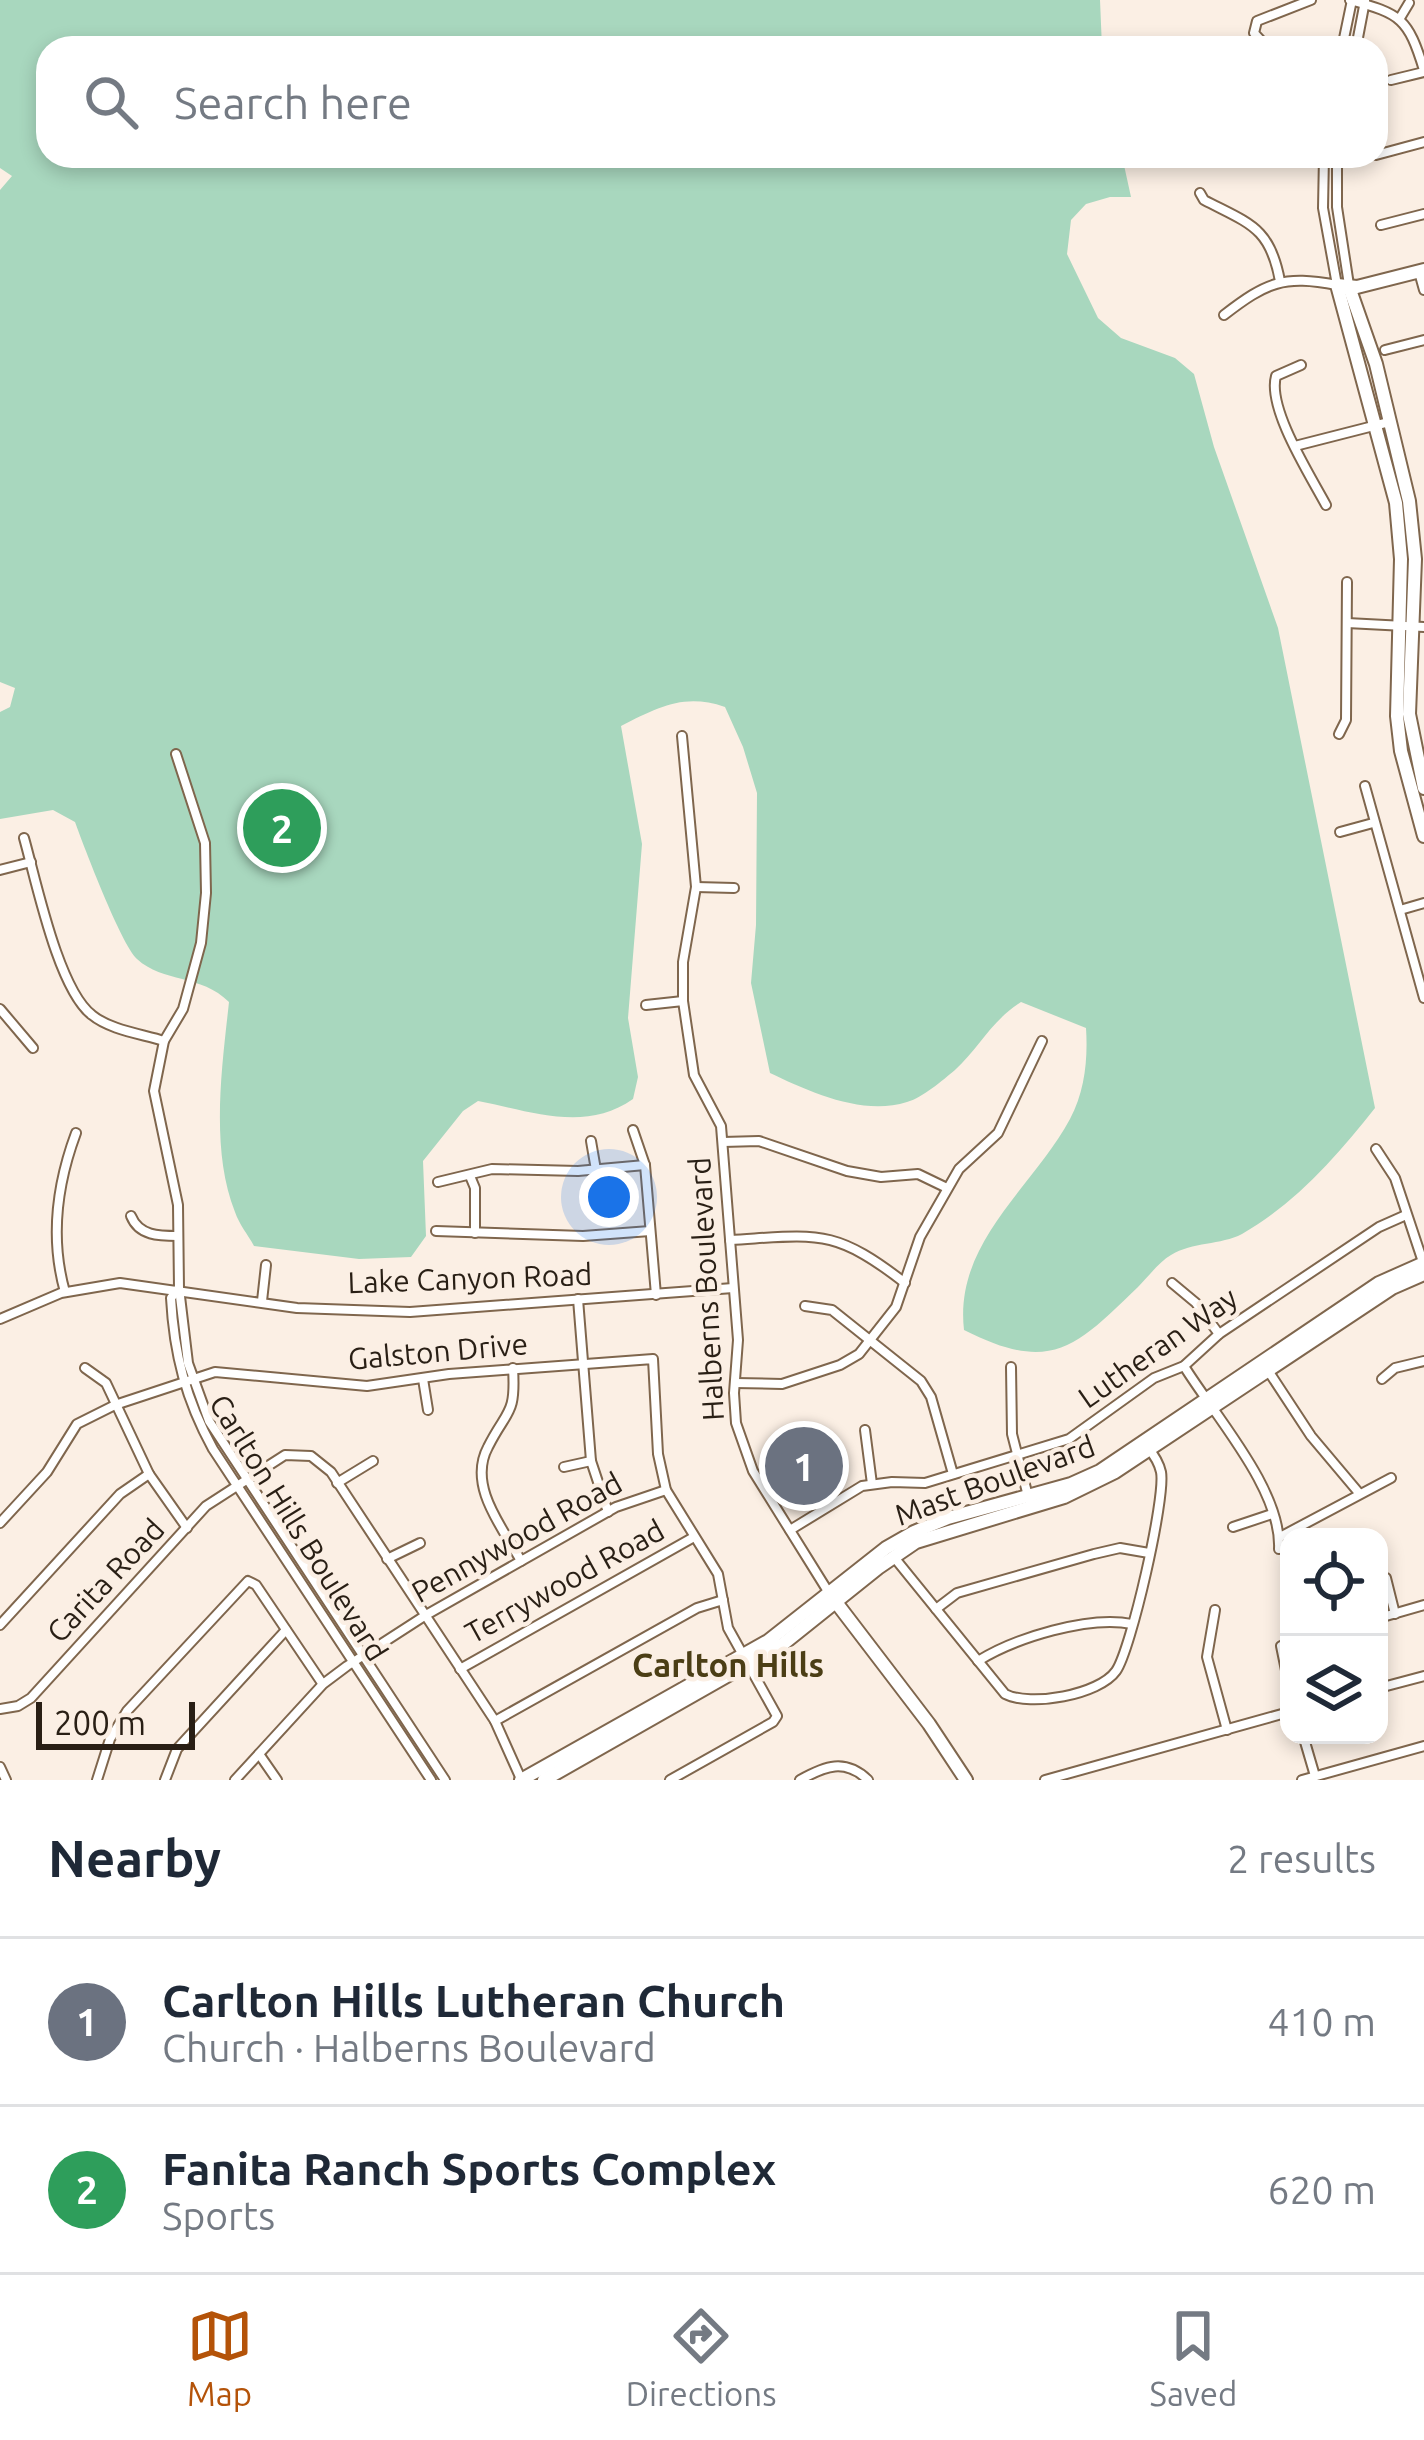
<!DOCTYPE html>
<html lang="en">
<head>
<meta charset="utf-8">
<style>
	:root { --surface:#fff; --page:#f6f6f7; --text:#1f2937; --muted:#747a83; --line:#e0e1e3; --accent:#b45309 }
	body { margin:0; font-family:Ubuntu,sans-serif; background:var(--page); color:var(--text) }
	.controls { position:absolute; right:36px; bottom:36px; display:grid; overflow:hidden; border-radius:24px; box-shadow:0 6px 18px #0003 }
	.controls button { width:108px; height:108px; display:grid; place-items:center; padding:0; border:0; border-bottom:3px solid var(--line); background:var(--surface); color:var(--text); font:60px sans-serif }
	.scale { position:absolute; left:36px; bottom:30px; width:159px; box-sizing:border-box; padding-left:12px; border:6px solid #291f15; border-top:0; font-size:33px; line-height:42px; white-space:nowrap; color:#291f15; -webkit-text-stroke:9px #fbefe4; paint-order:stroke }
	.you { position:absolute; left:609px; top:1197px; width:42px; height:42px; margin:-30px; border:9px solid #fff; border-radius:50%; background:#1a73e8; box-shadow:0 0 0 18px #1a73e833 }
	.badge { display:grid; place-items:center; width:78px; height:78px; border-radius:50%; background:var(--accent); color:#fff; font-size:39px; font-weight:700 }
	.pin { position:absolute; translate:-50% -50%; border:6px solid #fff; box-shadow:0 3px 12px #0006 }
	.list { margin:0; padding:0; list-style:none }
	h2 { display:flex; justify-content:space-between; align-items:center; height:156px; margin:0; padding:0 48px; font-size:51px }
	h2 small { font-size:39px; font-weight:400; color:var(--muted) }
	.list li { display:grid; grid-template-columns:78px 1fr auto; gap:36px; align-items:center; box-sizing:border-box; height:168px; padding:0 48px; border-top:3px solid var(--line) }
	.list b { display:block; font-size:45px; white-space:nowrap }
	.list p { margin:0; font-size:39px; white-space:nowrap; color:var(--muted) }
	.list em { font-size:39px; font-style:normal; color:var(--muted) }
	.icon { flex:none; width:66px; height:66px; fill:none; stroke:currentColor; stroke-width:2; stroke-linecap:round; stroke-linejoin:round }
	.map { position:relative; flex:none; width:1424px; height:1780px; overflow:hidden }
	.search { position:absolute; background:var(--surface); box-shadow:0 6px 18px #0003; left:36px; right:36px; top:36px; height:132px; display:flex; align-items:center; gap:30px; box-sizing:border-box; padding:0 42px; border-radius:36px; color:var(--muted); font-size:45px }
	.sheet { height:492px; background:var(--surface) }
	nav { display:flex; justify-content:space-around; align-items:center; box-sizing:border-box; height:168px; border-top:3px solid var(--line); background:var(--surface); font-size:33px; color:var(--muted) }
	nav a { display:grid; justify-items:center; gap:6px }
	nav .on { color:var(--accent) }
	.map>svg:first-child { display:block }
</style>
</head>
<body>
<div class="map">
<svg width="1424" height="1780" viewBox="0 0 1424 1780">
	<rect width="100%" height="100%" fill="#fbefe4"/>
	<path fill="#a8d7be" d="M0,0h1100l2,48h-1054v108h1074l9,41h-21l-24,7 -15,16 -4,34 31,64 23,20 54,20 19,16 20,73 64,181 97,480c-38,48 -79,95 -133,126 -21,11 -50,8 -71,21 -12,7 -23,22 -33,32 -63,61 -87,87 -174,43 -10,-88 68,-141 106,-211 15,-28 18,-60 16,-91l-65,-26c-29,18 -42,46 -66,68 -12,10 -33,28 -48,32 -45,14 -97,-10 -137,-29l-19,-90 5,-58 1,-132 -14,-46 -18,-40c-41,-14 -66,0 -104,19l21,118 -14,174 10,59 -5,22c-48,34 -102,12 -155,2l-15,10 -40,50 3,75 -15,21 -52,2 -105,-13c-6,-11 -15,-22 -19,-34 -25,-63 -13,-145 -6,-210 -28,-28 -66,-19 -92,-43 -16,-15 -53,-112 -62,-137l-22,-12 -53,9v-107l10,-5 5,-19 -15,-6v-492l12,-14 -12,-8z"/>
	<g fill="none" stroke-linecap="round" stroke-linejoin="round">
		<defs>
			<g id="minor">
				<path d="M1350,0c51,14 58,18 74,70"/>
				<polyline points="1400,18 1409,3"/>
				<polyline points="1268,48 1254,33 1257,21 1311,0"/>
				<polyline points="1342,48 1352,0"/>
				<polyline points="1356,48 1365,1"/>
				<polyline points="1391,80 1424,72"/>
				<polyline points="1376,155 1424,142"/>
				<polyline points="1337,156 1337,207 1349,285"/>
				<path d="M1200,193l4,7c46,24 66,27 76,81"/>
				<polyline points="1381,225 1424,214"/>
				<polyline points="1419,272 1424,290"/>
				<path d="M1224,315c43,-33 59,-40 113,-30l-14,-77 1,-52"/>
				<polyline points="1385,350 1424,340"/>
				<path d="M1301,365l-25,11c-9,32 34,99 50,129"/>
				<polyline points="1295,446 1389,422"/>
				<polyline points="1347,623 1424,627"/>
				<polyline points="1339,734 1346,720 1347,582"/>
				<polyline points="682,736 696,887 683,962 683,1001 694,1075 721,1126 738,1340 734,1393 736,1423 753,1471 829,1593"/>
				<polyline points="176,754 205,843 206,893 201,943 183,1009 164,1041 154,1091 178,1205 179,1288 188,1363 209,1421 445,1780"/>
				<polyline points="1365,786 1424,998"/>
				<polyline points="1340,832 1373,823"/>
				<path d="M24,838c12,42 34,151 68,177 18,15 50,19 72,26"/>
				<polyline points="0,870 31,862"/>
				<polyline points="696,887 734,888"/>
				<polyline points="1400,910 1424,903"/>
				<polyline points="646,1005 683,1001"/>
				<polyline points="0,1009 33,1048"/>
				<polyline points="633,1130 645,1165 656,1295"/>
				<polyline points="591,1141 596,1170"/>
				<polyline points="723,1142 759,1141 847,1171 881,1177 918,1174 947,1188"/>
				<polyline points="1376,1149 1395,1178 1424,1265"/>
				<polyline points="470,1176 475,1188 475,1233"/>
				<polyline points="438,1182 492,1169 578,1171 645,1165"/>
				<path d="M131,1216c8,20 28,20 47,20"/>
				<polyline points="436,1231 583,1236 650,1231"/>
				<path d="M730,1240c87,-5 103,-13 175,43"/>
				<polyline points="1172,1283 1196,1303 1219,1334"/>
				<path d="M178,1289l-7,9c3,56 15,102 42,151l218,331"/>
				<path d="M65,1292c-15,-53 -8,-108 11,-159"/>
				<polyline points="578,1299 591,1461 608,1512"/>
				<polyline points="262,1301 266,1265"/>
				<polyline points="805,1306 832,1310 921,1381 931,1397 953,1474"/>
				<polyline points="0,1319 61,1293 120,1283 297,1308 410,1312 733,1288"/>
				<path d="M1184,1366c30,49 98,124 95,183"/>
				<polyline points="1011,1367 1012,1434 1029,1500"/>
				<polyline points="85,1368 106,1383 149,1474 187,1528"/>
				<path d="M513,1368c3,48 -6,41 -25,79 -21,39 15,81 33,114"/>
				<polyline points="1267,1369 1311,1436 1359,1493"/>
				<polyline points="423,1379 428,1410"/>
				<polyline points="1382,1379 1395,1368 1424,1361"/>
				<polyline points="735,1383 782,1384 840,1365 859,1354 896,1307 920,1237 959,1169 998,1133 1042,1041"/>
				<polyline points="865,1430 872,1484"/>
				<polyline points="564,1467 591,1461"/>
				<polyline points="337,1483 373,1461"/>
				<polyline points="0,1523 47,1472 77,1424 115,1405 215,1372 367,1386 449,1374 653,1359 658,1454 666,1490 718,1574 728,1628 777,1716 773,1722 670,1780"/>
				<polyline points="1233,1527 1272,1514"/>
				<polyline points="790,1530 862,1486 892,1482 925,1483 1069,1439 1154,1378 1184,1366 1219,1334 1379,1227 1406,1215"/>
				<polyline points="1280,1537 1391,1478"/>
				<path d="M893,1556l112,138c25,13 94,1 111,-23 15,-21 50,-174 45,-199 -2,-9 -7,-17 -13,-24"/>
				<polyline points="387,1559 420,1543"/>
				<polyline points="1386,1578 1395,1614"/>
				<polyline points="936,1609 957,1593 1094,1554 1120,1548 1149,1553"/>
				<polyline points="1215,1610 1207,1657 1227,1730"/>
				<polyline points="1379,1618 1424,1605"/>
				<polyline points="0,1625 120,1494 149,1474"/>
				<polyline points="1289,1642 1281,1646 1289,1685"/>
				<path d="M978,1661c37,-23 111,-46 154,-37"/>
				<polyline points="460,1669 694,1537"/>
				<polyline points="1379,1688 1424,1676"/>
				<polyline points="0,1709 18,1706 31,1698 206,1506 285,1455 311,1456 331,1472 495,1721 521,1779"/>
				<polyline points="495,1721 697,1608 723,1600"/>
				<polyline points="1303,1735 1315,1776"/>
				<polyline points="259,1754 277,1780"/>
				<polyline points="0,1767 6,1780"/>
				<polyline points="97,1780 110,1739 127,1711 248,1581 256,1585 322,1683"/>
				<polyline points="165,1780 177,1749 286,1630"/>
				<polyline points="235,1780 323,1684 347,1666 426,1615 616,1507 666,1490"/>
				<path d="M800,1780c25,-14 45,-22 68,0"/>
				<polyline points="1045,1780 1289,1712"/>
				<polyline points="1302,1780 1424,1746"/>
			</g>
			<g id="major">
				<polyline points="1424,270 1357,287 1337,285 1396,503 1401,559 1397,716 1401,751 1424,836"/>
				<polyline points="1349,287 1376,364 1409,501 1415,559 1409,714 1424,788"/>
				<polyline points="832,1597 929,1724 966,1780"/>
				<polyline points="521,1780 768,1641 886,1548 914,1532 948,1518 1071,1484 1100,1471 1379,1283 1424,1263"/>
				<polyline points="544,1780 783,1644 878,1568 916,1542 1064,1497 1115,1472 1392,1288 1424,1274"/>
			</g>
		</defs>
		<use href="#minor" stroke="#7f664d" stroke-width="12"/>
		<use href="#major" stroke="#7f664d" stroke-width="16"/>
		<use href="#minor" stroke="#fff" stroke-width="8"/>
		<use href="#major" stroke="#fff" stroke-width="12"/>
	</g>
	<g text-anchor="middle" stroke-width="9" stroke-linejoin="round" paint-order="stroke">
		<g font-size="30" fill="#291f15" stroke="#fbefe4">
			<text transform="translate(470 1279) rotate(-2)" y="10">Lake Canyon Road</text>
			<text transform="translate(707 1289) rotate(-93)" y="10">Halberns Boulevard</text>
			<text transform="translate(1158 1348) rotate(-35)" y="10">Lutheran Way</text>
			<text transform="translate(438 1352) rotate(-5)" y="10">Galston Drive</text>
			<text transform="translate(995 1481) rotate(-20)" y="10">Mast Boulevard</text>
			<text transform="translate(298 1528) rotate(58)" y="10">Carlton Hills Boulevard</text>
			<text transform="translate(517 1538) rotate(-29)" y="10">Pennywood Road</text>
			<text transform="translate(106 1581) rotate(-47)" y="10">Carita Road</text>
			<text transform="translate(565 1582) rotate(-29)" y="10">Terrywood Road</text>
		</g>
		<g font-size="33" font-weight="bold" fill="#4b3e15" stroke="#fbefe4">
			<text x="728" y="1677">Carlton Hills</text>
		</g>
	</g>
</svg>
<div class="controls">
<button><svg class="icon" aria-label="locate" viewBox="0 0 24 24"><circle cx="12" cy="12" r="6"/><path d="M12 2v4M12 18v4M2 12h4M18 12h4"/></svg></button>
<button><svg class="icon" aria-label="layers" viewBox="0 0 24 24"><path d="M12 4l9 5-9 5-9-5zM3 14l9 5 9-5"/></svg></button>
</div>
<div class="scale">200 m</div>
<div class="you"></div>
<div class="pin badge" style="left:804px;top:1466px;background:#6b7280">1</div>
<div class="pin badge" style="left:282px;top:828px;background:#2e9e5b">2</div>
<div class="search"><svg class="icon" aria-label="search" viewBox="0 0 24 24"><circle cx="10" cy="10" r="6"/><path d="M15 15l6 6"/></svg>Search here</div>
</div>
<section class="sheet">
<h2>Nearby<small>2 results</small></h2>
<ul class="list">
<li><span class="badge" style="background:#6b7280">1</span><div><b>Carlton Hills Lutheran Church</b><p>Church · Halberns Boulevard</p></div><em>410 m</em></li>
<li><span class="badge" style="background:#2e9e5b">2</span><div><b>Fanita Ranch Sports Complex</b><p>Sports</p></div><em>620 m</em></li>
</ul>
</section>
<nav>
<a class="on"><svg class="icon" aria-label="map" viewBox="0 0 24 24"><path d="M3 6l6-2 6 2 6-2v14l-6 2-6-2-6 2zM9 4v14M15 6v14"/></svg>Map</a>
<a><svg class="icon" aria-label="directions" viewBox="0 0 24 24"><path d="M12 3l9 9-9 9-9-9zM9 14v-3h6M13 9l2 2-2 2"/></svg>Directions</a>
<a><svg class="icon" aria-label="saved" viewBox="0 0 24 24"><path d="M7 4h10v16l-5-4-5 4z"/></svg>Saved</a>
</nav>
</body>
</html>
